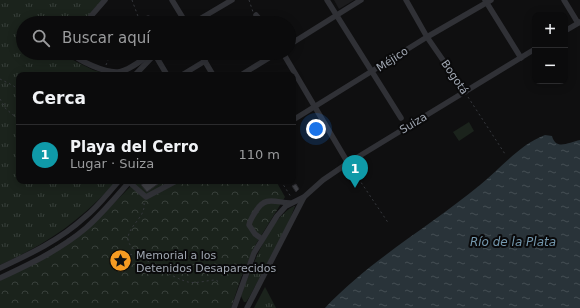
<!DOCTYPE html>
<html lang="es">
<head>
<meta charset="utf-8">
<style>
	:root { --surface:#0b0b0c; --page:#19191a; --text:#f1f3f6; --muted:#9a9b9d; --line:#2b2b2d; --accent:#f69b22 }
	body { margin:0; font-family:"DejaVu Sans",sans-serif; background:var(--page); color:var(--text) }
	.controls { position:absolute; right:12px; top:12px; display:grid; overflow:hidden; border-radius:8px; box-shadow:0 2px 10px #0003 }
	.controls button { width:36px; height:36px; display:grid; place-items:center; padding:0; border:0; border-bottom:1px solid var(--line); background:var(--surface); color:var(--text); font:20px sans-serif }
	.you { position:absolute; left:316px; top:129px; width:14px; height:14px; margin:-10px; border:3px solid #fff; border-radius:50%; background:#1a73e8; box-shadow:0 0 0 6px #1a73e833 }
	.badge { display:grid; place-items:center; width:26px; height:26px; border-radius:50%; background:var(--accent); color:#fff; font-size:13px; font-weight:700 }
	.pin { position:absolute; translate:-50% -33px; filter:drop-shadow(0 1px 2px #0008) }
	.pin::after { content:''; position:absolute; top:21px; width:14px; height:12px; background:inherit; clip-path:polygon(0 0,100% 0,50% 100%) }
	.list { margin:0; padding:0; list-style:none }
	h2 { display:flex; justify-content:space-between; align-items:center; height:52px; margin:0; padding:0 16px; font-size:17px }
	h2 small { font-size:13px; font-weight:400; color:var(--muted) }
	.list li { display:grid; grid-template-columns:26px 1fr auto; gap:12px; align-items:center; box-sizing:border-box; height:60px; padding:0 16px; border-top:1px solid var(--line) }
	.list b { display:block; font-size:15px; white-space:nowrap }
	.list p { margin:0; font-size:13px; white-space:nowrap; color:var(--muted) }
	.list em { font-size:13px; font-style:normal; color:var(--muted) }
	.icon { flex:none; width:22px; height:22px; fill:none; stroke:currentColor; stroke-width:2; stroke-linecap:round; stroke-linejoin:round }
	.map { position:relative; flex:none; width:580px; height:308px; overflow:hidden }
	.search { position:absolute; background:var(--surface); box-shadow:0 2px 10px #0003; left:16px; top:16px; width:280px; height:44px; display:flex; align-items:center; gap:10px; box-sizing:border-box; padding:0 14px; border-radius:22px; color:var(--muted); font-size:15px }
	.panel { position:absolute; background:var(--surface); box-shadow:0 2px 10px #0003; left:16px; top:72px; width:280px; height:112px; border-radius:8px }
	.map>svg:first-child { display:block }
</style>
</head>
<body>
<div class="map">
<svg width="580" height="308" viewBox="0 0 580 308">
	<defs>
		<pattern id="grass-tufts" width="24" height="20" patternUnits="userSpaceOnUse"><rect width="24" height="20" fill="#1b231c"/><path d="M3 7l-1-3M5 7V3M7 7l1-3M15 17l-1-3M17 17v-4M19 17l1-3" fill="none" stroke="#39403b"/></pattern>
		<pattern id="forest-crowns" width="20" height="18" patternUnits="userSpaceOnUse"><rect width="20" height="18" fill="#1b231c"/><path d="M2 6a3 3 0 1 1 6 0M12 15a3 3 0 1 1 6 0" fill="none" stroke="#39403b"/></pattern>
		<pattern id="water-ripples" width="26" height="14" patternUnits="userSpaceOnUse"><rect width="26" height="14" fill="#293339"/><path d="M2 4q2-2 4 0t4 0M15 11q2-2 4 0t4 0" fill="none" stroke="#454e53"/></pattern>
	</defs>
	<rect width="100%" height="100%" fill="#0f0f10"/>
	<polygon fill="#1b1b1d" points="334,0 354,0 339,9"/>
	<g fill="url(#grass-tufts)">
		<path d="M0,0h102l-20,23h-59v30h45l1,5 24,12 18,5h-92v106h98c-39,41 -65,60 -117,84z"/>
		<path d="M295,206l-6,16 -39,74 -4,6h-2l-3,-6c8,-23 30,-82 54,-90z"/>
		<polygon points="265,287 276,308 254,308"/>
	</g>
	<polygon fill="url(#forest-crowns)" points="136,181 276,181 285,197 256,244 242,275 231,308 0,308 0,279 15,272 97,220"/>
	<polygon fill="#1b231c" points="469,122 474,131 459,141 453,132"/>
	<path fill="url(#water-ripples)" d="M545,135l7,1c4,15 17,6 28,4v168h-255c45,-48 104,-81 155,-123 21,-17 39,-40 65,-50z"/>
	<g fill="#3e3f44" stroke="#29292d">
		<polygon points="146,181 162,181 147,192 141,185"/>
		<polygon points="296,184 299,189 296,192 292,186"/>
	</g>
	<g fill="none" stroke-linecap="round" stroke-linejoin="round">
		<g stroke="#36383d" stroke-width="1" stroke-dasharray="2 3" stroke-linecap="butt">
			<polyline points="132,0 139,19"/>
			<polyline points="249,0 253,12"/>
			<polyline points="95,19 101,23"/>
			<polyline points="106,65 111,53"/>
			<polyline points="0,79 14,86 19,93"/>
			<polyline points="468,97 505,154"/>
			<polyline points="0,99 6,109 19,120"/>
			<polyline points="350,166 389,224"/>
			<polyline points="281,181 291,197"/>
			<path d="M144,203c2,14 -15,22 -16,35 -2,14 47,41 60,44 9,2 19,-2 28,-2l4,3"/>
			<polyline points="130,255 135,253"/>
		</g>
		<g stroke="#303136" stroke-width="5.5">
			<polyline points="172,0 186,23"/>
			<polyline points="327,0 401,118"/>
			<polyline points="406,0 427,37 465,92"/>
			<polyline points="485,0 521,58"/>
			<polyline points="564,0 578,23"/>
			<polyline points="256,15 263,23"/>
			<polyline points="85,23 105,0"/>
			<polyline points="140,23 148,18 153,23"/>
			<polyline points="193,23 232,0"/>
			<polyline points="565,31 580,22"/>
			<polyline points="289,45 361,0"/>
			<path d="M71,53c8,8 34,20 47,19 11,-1 24,-12 33,-19"/>
			<polyline points="154,53 167,75"/>
			<polyline points="200,53 213,75"/>
			<polyline points="283,53 348,163"/>
			<polyline points="135,75 154,55"/>
			<polyline points="182,75 205,61"/>
			<polyline points="241,75 277,53"/>
			<polyline points="293,120 427,37 491,0"/>
			<polyline points="129,182 146,197 176,181"/>
			<path d="M262,239l-7,-5 -6,-9c1,-5 4,-9 7,-14 9,-15 18,-9 34,-8"/>
			<path d="M0,268c30,-14 60,-28 85,-51 13,-10 23,-24 34,-36"/>
			<path d="M0,278c30,-14 60,-28 86,-50 16,-14 30,-31 44,-47"/>
			<polyline points="234,308 254,253 277,216 286,206 304,197 323,180 348,163 535,49"/>
			<polyline points="247,308 304,197"/>
		</g>
	</g>
	<defs>
		<symbol id="sight-disc" viewBox="-11 -11 22 22"><circle r="9.5" fill="#f69b22" stroke="#0a0a0b"/><path d="M0-6L1.8-2.2L6-1.7L2.9 1.2L3.7 5.4L0 3.3L-3.7 5.4L-2.9 1.2L-6-1.7L-1.8-2.2Z" fill="#111"/></symbol>
	</defs>
	<g fill-rule="evenodd">
		<use href="#sight-disc" x="108" y="248" width="25" height="25"/>
	</g>
	<g text-anchor="middle" stroke-width="4" stroke-linejoin="round" paint-order="stroke">
		<g font-size="11" fill="#a0a7b2" stroke="#0a0a0b">
			<text transform="translate(392 59) rotate(-33)" y="4">Méjico</text>
			<text transform="translate(455 77) rotate(56)" y="4">Bogotá</text>
			<text transform="translate(413 123) rotate(-31)" y="4">Suiza</text>
		</g>
		<g font-size="11" fill="#a0a7b2" stroke="#0a0a0b" text-anchor="start">
			<text x="136" y="259">Memorial a los<tspan x="136" dy="13">Detenidos Desaparecidos</tspan></text>
		</g>
		<g font-size="12" font-style="italic" fill="#7599af" stroke="#0a0a0b">
			<text x="513" y="246">Río de la Plata</text>
		</g>
	</g>
</svg>
<div class="controls">
<button>+</button>
<button>−</button>
</div>
<div class="you"></div>
<div class="pin badge" style="left:355px;top:188px;background:#0f9aa8">1</div>
<div class="search"><svg class="icon" aria-label="search" viewBox="0 0 24 24"><circle cx="10" cy="10" r="6"/><path d="M15 15l6 6"/></svg>Buscar aquí</div>
<section class="panel">
<h2>Cerca<small></small></h2>
<ul class="list">
<li><span class="badge" style="background:#0f9aa8">1</span><div><b>Playa del Cerro</b><p>Lugar · Suiza</p></div><em>110 m</em></li>
</ul>
</section>
</div>
</body>
</html>
